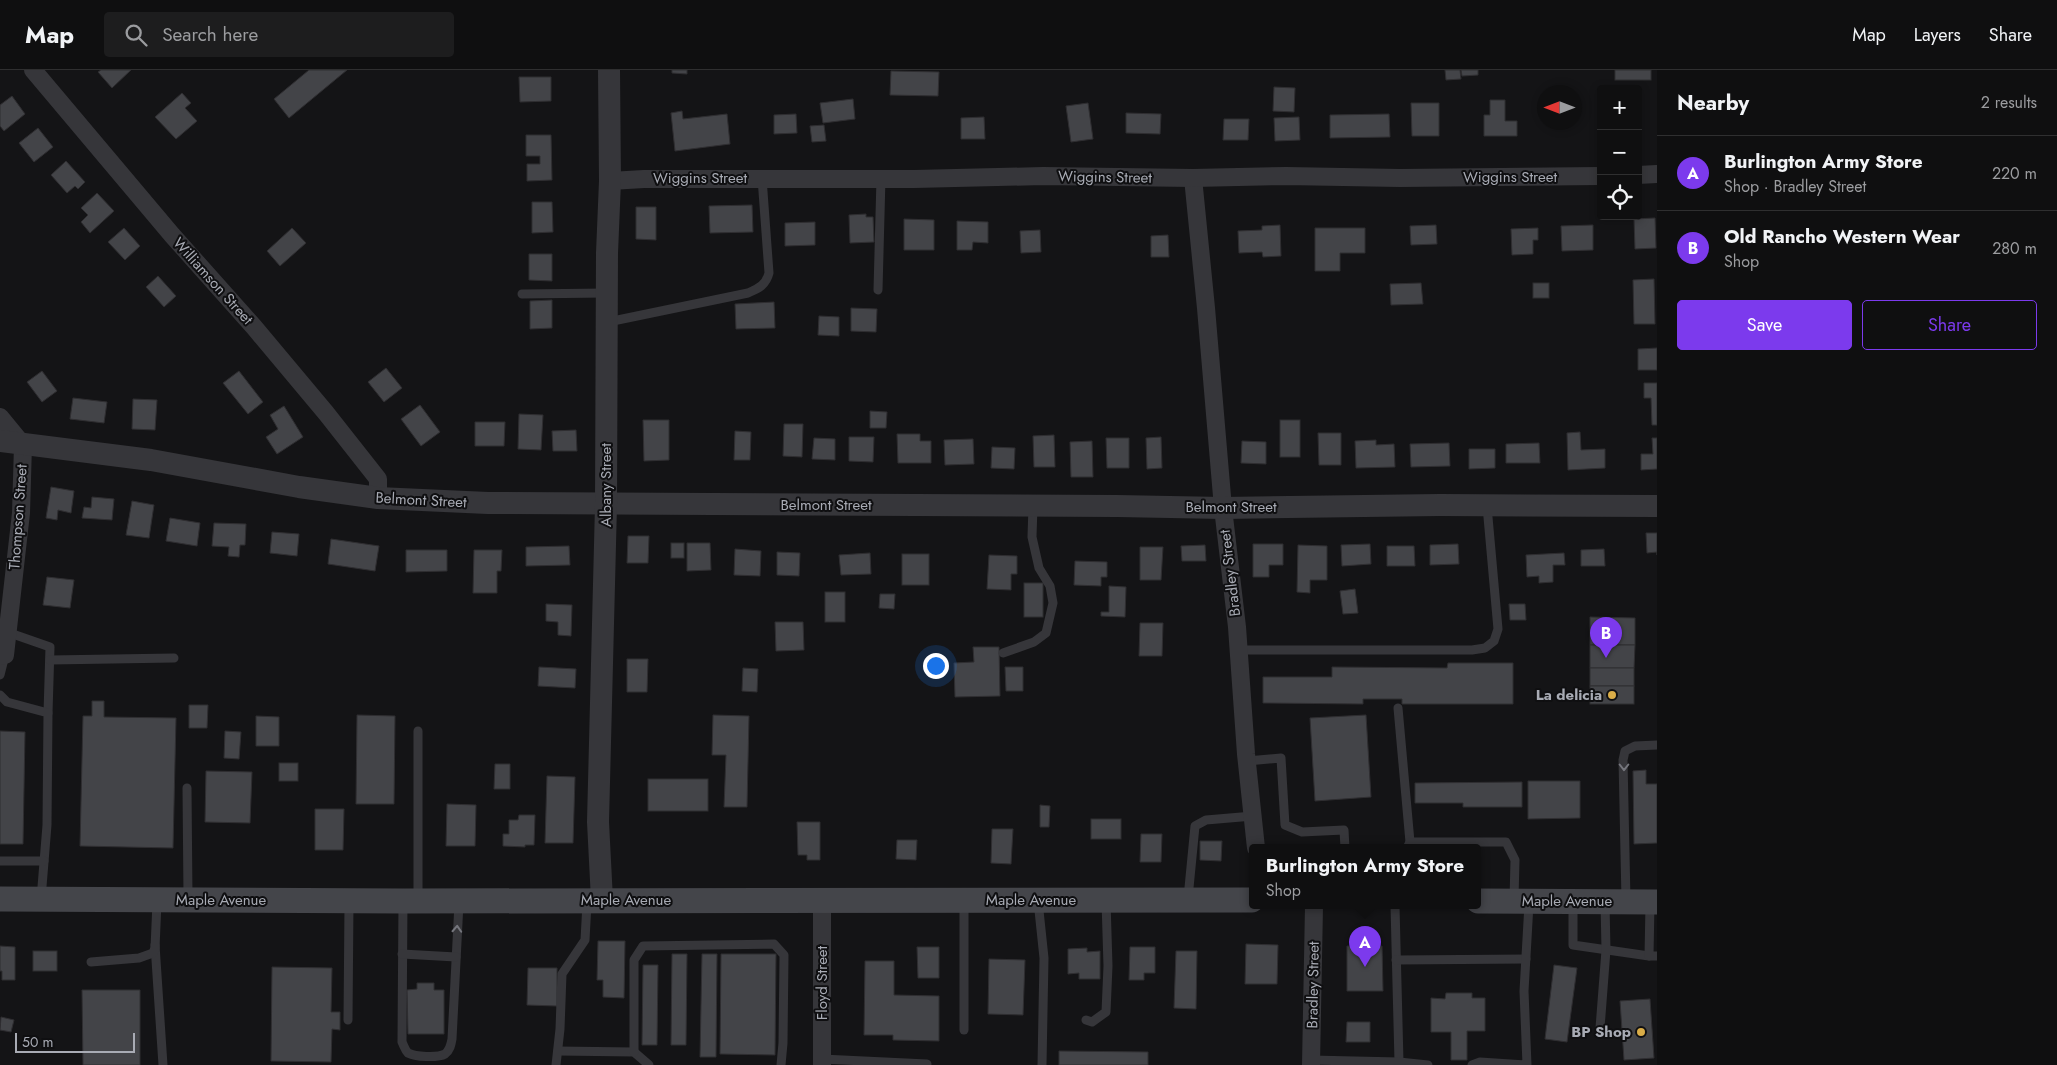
<!DOCTYPE html>
<html lang="en">
<head>
<meta charset="utf-8">
<style>
	:root { --surface:#0f0f10; --page:#1d1d1e; --text:#f1f3f6; --muted:#9b9c9f; --line:#2f2f30; --accent:#7c3aed }
	body { margin:0; font-family:Jost,sans-serif; background:var(--page); color:var(--text) }
	.controls { position:absolute; right:15px; top:15px; display:grid; overflow:hidden; border-radius:5px; box-shadow:0 2px 8px #0003 }
	.controls button { width:45px; height:45px; display:grid; place-items:center; padding:0; border:0; border-bottom:1px solid var(--line); background:var(--surface); color:var(--text); font:25px sans-serif }
	.compass { position:absolute; left:1537px; top:15px; width:45px; height:45px; border-radius:50%; background:var(--surface); box-shadow:0 2px 8px #0003; rotate:270deg }
	.scale { position:absolute; left:15px; bottom:12px; width:120px; box-sizing:border-box; padding-left:5px; border:2px solid #a8abb4; border-top:0; font-size:14px; line-height:18px; white-space:nowrap; color:#a8abb4; -webkit-text-stroke:4px #0f0f11; paint-order:stroke }
	.you { position:absolute; left:935px; top:595px; width:18px; height:18px; margin:-12px; border:4px solid #fff; border-radius:50%; background:#1a73e8; box-shadow:0 0 0 8px #1a73e833 }
	.badge { display:grid; place-items:center; width:32px; height:32px; border-radius:50%; background:var(--accent); color:#fff; font-size:16px; font-weight:700 }
	.pin { position:absolute; translate:-50% -41px; filter:drop-shadow(0 1px 2px #0008) }
	.pin::after { content:''; position:absolute; top:26px; width:18px; height:15px; background:inherit; clip-path:polygon(0 0,100% 0,50% 100%) }
	.popup { position:absolute; left:1249px; top:774px; width:232px; height:65px; box-sizing:border-box; display:grid; place-content:center; border-radius:5px; background:var(--surface); filter:drop-shadow(0 1px 4px #0005); font-size:16px; white-space:nowrap; color:var(--muted) }
	.popup b { font-size:19px; color:var(--text) }
	.popup::after { content:''; position:absolute; left:50%; top:100%; margin-left:-10px; border:10px solid transparent; border-top-color:var(--surface) }
	.list { margin:0; padding:0; list-style:none }
	h2 { display:flex; justify-content:space-between; align-items:center; height:65px; margin:0; padding:0 20px; font-size:21px }
	h2 small { font-size:16px; font-weight:400; color:var(--muted) }
	.list li { display:grid; grid-template-columns:32px 1fr auto; gap:15px; align-items:center; box-sizing:border-box; height:75px; padding:0 20px; border-top:1px solid var(--line) }
	.list b { display:block; font-size:19px; white-space:nowrap }
	.list p { margin:0; font-size:16px; white-space:nowrap; color:var(--muted) }
	.list em { font-size:16px; font-style:normal; color:var(--muted) }
	.actions { display:flex; gap:10px; padding:15px 20px }
	.actions a { flex:1; padding:11px 0; border:1px solid var(--accent); border-radius:5px; text-align:center; font-size:18px; color:var(--accent) }
	.actions .main { background:var(--accent); color:#fff }
	.icon { flex:none; width:28px; height:28px; fill:none; stroke:currentColor; stroke-width:2; stroke-linecap:round; stroke-linejoin:round }
	.map { position:relative; flex:none; width:1657px; height:995px; overflow:hidden }
	header { display:flex; align-items:center; gap:30px; box-sizing:border-box; height:70px; padding:0 25px; background:var(--surface); border-bottom:1px solid var(--line) }
	header strong { font-size:24px }
	nav { display:flex; gap:28px; margin-inline-start:auto; font-size:18px }
	.search { width:350px; height:45px; background:var(--page); display:flex; align-items:center; gap:12px; box-sizing:border-box; padding:0 18px; border-radius:5px; color:var(--muted); font-size:19px }
	main { display:flex }
	aside { flex:1; background:var(--surface) }
	.map>svg:first-child { display:block }
</style>
</head>
<body>
<header>
<strong>Map</strong>
<div class="search"><svg class="icon" aria-label="search" viewBox="0 0 24 24"><circle cx="10" cy="10" r="6"/><path d="M15 15l6 6"/></svg>Search here</div>
<nav><a>Map</a><a>Layers</a><a>Share</a></nav>
</header>
<main>
<div class="map">
<svg width="1657" height="995" viewBox="0 0 1657 995">
	<rect width="100%" height="100%" fill="#141416"/>
	<g fill="#434448" stroke="#2f2e31">
		<polygon points="101,0 131,0 112,18 98,2"/>
		<polygon points="309,0 347,0 289,48 274,29"/>
		<polygon points="672,0 687,0 687,4 672,3"/>
		<polygon points="1445,0 1460,0 1461,9 1446,10"/>
		<polygon points="1461,0 1478,0 1478,5 1462,6"/>
		<rect x="1615" y="0" width="36" height="10"/>
		<polygon points="891,1 939,2 938,26 890,25"/>
		<polygon points="519,7 551,7 551,31 520,32"/>
		<polygon points="1274,17 1295,18 1294,42 1273,41"/>
		<polygon points="182,23 191,33 185,38 197,51 176,69 155,47"/>
		<polygon points="12,26 25,44 4,61 0,56 0,35"/>
		<polygon points="853,29 855,49 823,53 820,33"/>
		<polygon points="1490,30 1505,30 1505,51 1517,51 1517,66 1484,66 1484,45 1490,45"/>
		<polygon points="1088,33 1093,69 1071,72 1066,36"/>
		<polygon points="1411,33 1439,33 1439,66 1412,66"/>
		<polygon points="682,41 683,49 727,44 730,74 675,81 671,43"/>
		<polygon points="1126,43 1161,44 1160,64 1126,63"/>
		<polygon points="796,44 797,63 774,64 774,45"/>
		<polygon points="1389,44 1390,67 1330,68 1330,45"/>
		<polygon points="984,47 985,69 961,69 961,48"/>
		<polygon points="1299,47 1300,70 1275,71 1274,48"/>
		<polygon points="1224,49 1249,49 1248,70 1223,70"/>
		<polygon points="824,55 826,71 812,72 810,56"/>
		<polygon points="38,58 53,77 34,92 19,73"/>
		<polygon points="526,65 551,65 552,110 527,111 527,94 540,94 540,86 526,86"/>
		<polygon points="66,91 85,112 78,119 75,116 67,123 51,105"/>
		<polygon points="97,123 114,141 90,163 81,152 88,145 81,138"/>
		<polygon points="532,132 552,132 553,162 532,163"/>
		<polygon points="752,135 753,162 710,163 709,136"/>
		<polygon points="636,137 656,137 656,170 636,169"/>
		<polygon points="866,144 866,147 873,147 874,172 850,173 849,145"/>
		<polygon points="1655,148 1656,178 1635,179 1634,149"/>
		<polygon points="904,149 934,150 934,180 904,180"/>
		<polygon points="957,151 988,152 988,173 973,172 972,180 957,180"/>
		<polygon points="815,152 815,175 785,176 785,153"/>
		<polygon points="1280,155 1281,186 1263,187 1262,182 1239,183 1238,161 1262,160 1262,156"/>
		<polygon points="1436,155 1437,174 1411,175 1410,156"/>
		<polygon points="1593,155 1593,180 1562,181 1561,156"/>
		<polygon points="124,158 140,176 125,190 108,172"/>
		<polygon points="292,158 306,173 280,196 267,181"/>
		<polygon points="1315,158 1365,158 1365,183 1340,183 1340,201 1315,201"/>
		<polygon points="1538,158 1538,170 1533,170 1533,184 1512,185 1511,159"/>
		<polygon points="1040,160 1041,182 1021,183 1020,161"/>
		<polygon points="1168,165 1169,187 1151,187 1151,166"/>
		<polygon points="529,184 552,184 552,211 529,210"/>
		<polygon points="158,206 176,226 164,237 146,217"/>
		<polygon points="1654,209 1655,254 1634,254 1633,210"/>
		<polygon points="1421,213 1423,234 1391,235 1390,214"/>
		<rect x="1533" y="213" width="16" height="15"/>
		<polygon points="552,230 552,258 530,259 530,231"/>
		<polygon points="774,232 775,258 736,259 735,234"/>
		<polygon points="851,238 877,239 876,262 851,261"/>
		<polygon points="819,246 839,247 839,266 818,265"/>
		<polygon points="1657,278 1657,300 1638,300 1638,279"/>
		<polygon points="386,298 402,318 384,332 368,312"/>
		<polygon points="42,301 57,321 42,332 27,312"/>
		<polygon points="239,301 263,332 248,344 223,313"/>
		<polygon points="1644,313 1657,313 1657,355 1652,355 1651,328 1644,328"/>
		<polygon points="73,328 107,332 104,353 70,349"/>
		<polygon points="133,329 157,330 155,360 132,359"/>
		<polygon points="420,335 440,362 421,376 401,349"/>
		<polygon points="284,336 303,367 277,384 266,367 278,359 270,345"/>
		<polygon points="870,341 887,342 886,358 870,358"/>
		<polygon points="519,344 543,345 541,380 518,379"/>
		<polygon points="643,350 669,350 669,390 644,391"/>
		<rect x="1280" y="350" width="20" height="37"/>
		<polygon points="475,352 505,352 504,376 475,376"/>
		<polygon points="784,354 803,354 802,387 783,386"/>
		<polygon points="576,360 577,381 553,381 552,361"/>
		<polygon points="735,361 751,362 750,390 734,390"/>
		<polygon points="1580,362 1581,380 1605,379 1605,398 1568,400 1567,363"/>
		<polygon points="1318,363 1341,363 1341,395 1319,395"/>
		<polygon points="897,364 920,364 920,371 931,371 931,393 898,393"/>
		<polygon points="1054,365 1055,397 1034,397 1033,366"/>
		<polygon points="849,367 874,367 873,392 849,391"/>
		<polygon points="1161,367 1162,398 1147,399 1146,368"/>
		<polygon points="814,368 835,369 835,390 812,389"/>
		<polygon points="1106,368 1129,368 1129,398 1107,398"/>
		<polygon points="1652,368 1657,368 1657,399 1641,400 1641,384 1653,384"/>
		<polygon points="973,369 974,394 945,395 944,370"/>
		<polygon points="1376,370 1376,375 1394,374 1395,397 1356,398 1355,371"/>
		<polygon points="1092,371 1093,407 1071,407 1070,372"/>
		<polygon points="1242,371 1266,372 1266,394 1241,393"/>
		<polygon points="1449,373 1450,396 1411,397 1410,374"/>
		<polygon points="1539,373 1540,393 1506,393 1506,374"/>
		<polygon points="992,377 1015,378 1014,399 991,398"/>
		<polygon points="1469,379 1495,379 1495,398 1469,399"/>
		<polygon points="51,417 74,421 71,443 58,440 57,450 46,448"/>
		<polygon points="92,427 114,429 112,450 82,448 84,437 91,438"/>
		<polygon points="132,431 154,435 149,468 126,465"/>
		<polygon points="170,448 200,453 197,476 166,471"/>
		<polygon points="214,453 246,454 245,475 240,475 239,487 228,486 229,477 212,476"/>
		<polygon points="272,462 299,464 297,486 270,483"/>
		<polygon points="1646,463 1657,463 1657,485 1657,482 1647,483"/>
		<polygon points="628,466 649,466 648,493 627,493"/>
		<polygon points="331,469 379,476 375,501 328,494"/>
		<rect x="671" y="473" width="13" height="15"/>
		<polygon points="687,473 710,473 711,500 687,501"/>
		<polygon points="1253,474 1283,474 1283,495 1269,495 1269,507 1253,507"/>
		<polygon points="1370,474 1371,494 1342,496 1341,475"/>
		<polygon points="1458,474 1459,494 1430,495 1430,475"/>
		<polygon points="1205,475 1206,491 1182,491 1181,476"/>
		<polygon points="1298,475 1327,476 1327,510 1310,510 1310,523 1297,522"/>
		<polygon points="569,476 570,495 526,496 526,477"/>
		<polygon points="1387,476 1414,476 1415,496 1387,496"/>
		<polygon points="1140,477 1163,477 1161,510 1140,510"/>
		<polygon points="735,479 761,481 760,506 734,505"/>
		<polygon points="1604,479 1605,496 1581,496 1581,480"/>
		<polygon points="406,480 447,480 447,501 406,502"/>
		<polygon points="474,480 502,480 501,501 497,501 497,523 473,523"/>
		<polygon points="777,482 800,483 799,506 777,505"/>
		<polygon points="870,483 871,504 841,505 839,485"/>
		<polygon points="1564,483 1565,495 1553,495 1553,512 1539,513 1539,506 1527,507 1526,485"/>
		<rect x="902" y="484" width="27" height="31"/>
		<polygon points="989,485 1017,486 1017,504 1011,504 1011,520 987,519"/>
		<polygon points="1075,491 1107,492 1107,507 1101,507 1101,516 1074,515"/>
		<polygon points="47,507 74,510 70,538 43,535"/>
		<rect x="1024" y="513" width="19" height="34"/>
		<polygon points="1109,516 1126,517 1125,547 1101,546 1101,542 1109,542"/>
		<polygon points="1355,519 1358,543 1343,544 1340,521"/>
		<rect x="825" y="522" width="20" height="30"/>
		<polygon points="880,524 895,524 894,539 879,538"/>
		<polygon points="546,534 572,535 571,566 558,565 558,552 546,551"/>
		<polygon points="1509,534 1525,534 1526,550 1510,550"/>
		<polygon points="1590,547 1635,548 1635,575 1590,575"/>
		<polygon points="775,552 803,552 804,580 776,581"/>
		<polygon points="1140,553 1163,553 1162,586 1139,586"/>
		<polygon points="1590,575 1635,575 1634,598 1590,598"/>
		<polygon points="973,577 999,577 1000,626 955,627 954,593 974,592"/>
		<polygon points="627,589 648,589 647,622 627,622"/>
		<polygon points="1448,593 1513,593 1513,634 1402,634 1402,629 1363,629 1363,634 1263,633 1263,607 1332,607 1332,597 1447,598"/>
		<polygon points="539,597 576,599 575,618 538,616"/>
		<polygon points="1005,597 1023,597 1023,621 1006,621"/>
		<polygon points="743,598 758,599 757,622 742,621"/>
		<rect x="1590" y="598" width="44" height="18"/>
		<rect x="1590" y="616" width="44" height="18"/>
		<polygon points="92,631 104,631 104,647 176,648 173,778 80,776 83,646 92,646"/>
		<polygon points="189,635 208,635 207,658 189,658"/>
		<polygon points="357,645 395,646 394,734 356,734"/>
		<polygon points="713,645 749,646 747,737 724,737 726,685 712,685"/>
		<polygon points="1366,645 1371,727 1315,731 1310,648"/>
		<polygon points="256,646 279,647 279,676 256,676"/>
		<polygon points="0,661 25,662 23,774 0,774"/>
		<polygon points="225,661 241,662 239,689 224,688"/>
		<rect x="279" y="693" width="19" height="18"/>
		<polygon points="495,694 510,694 510,719 494,719"/>
		<polygon points="1646,700 1646,714 1657,714 1657,773 1634,774 1633,701"/>
		<polygon points="206,701 252,702 250,753 205,752"/>
		<polygon points="547,706 575,707 573,773 545,773"/>
		<rect x="648" y="709" width="60" height="32"/>
		<polygon points="1528,711 1580,711 1580,748 1528,749"/>
		<polygon points="1522,712 1522,737 1463,737 1463,733 1415,733 1415,713"/>
		<polygon points="447,734 476,735 475,776 446,776"/>
		<polygon points="1040,735 1050,736 1049,757 1040,757"/>
		<polygon points="315,739 344,739 343,780 315,780"/>
		<polygon points="519,745 535,745 534,775 525,775 525,777 503,776 503,764 509,764 509,750 518,750"/>
		<rect x="1091" y="749" width="30" height="20"/>
		<polygon points="797,752 820,752 820,790 807,790 807,785 798,785"/>
		<polygon points="992,759 1013,759 1011,794 991,793"/>
		<polygon points="1141,764 1162,764 1161,792 1140,792"/>
		<polygon points="897,770 917,770 916,790 896,789"/>
		<polygon points="1200,771 1222,771 1221,791 1200,790"/>
		<polygon points="598,871 625,871 624,928 603,927 603,910 597,910"/>
		<polygon points="1246,874 1278,875 1277,914 1245,914"/>
		<polygon points="0,876 15,877 15,910 2,910 2,901 0,901"/>
		<polygon points="1347,876 1382,876 1383,921 1347,921"/>
		<polygon points="917,877 939,877 939,908 918,908"/>
		<polygon points="1130,877 1155,877 1155,903 1144,903 1144,910 1129,910"/>
		<polygon points="1087,878 1087,882 1100,881 1100,909 1079,909 1079,903 1068,904 1068,879"/>
		<rect x="33" y="881" width="24" height="20"/>
		<polygon points="1176,881 1197,881 1196,939 1174,938"/>
		<polygon points="672,884 687,884 686,975 671,975"/>
		<polygon points="702,884 717,884 716,987 700,987"/>
		<polygon points="721,884 776,884 775,985 720,984"/>
		<polygon points="989,889 1025,890 1023,945 988,944"/>
		<polygon points="865,891 894,891 894,925 939,926 939,971 893,970 893,965 864,965"/>
		<polygon points="643,895 658,895 657,975 642,975"/>
		<polygon points="1554,895 1577,898 1567,972 1545,969"/>
		<polygon points="272,897 332,898 331,942 340,942 340,960 332,959 331,992 271,991"/>
		<polygon points="528,898 557,898 557,936 527,935"/>
		<polygon points="417,913 434,913 434,920 444,920 444,964 408,964 407,920 417,919"/>
		<polygon points="82,920 140,920 140,995 83,995"/>
		<polygon points="1446,923 1472,923 1472,928 1485,928 1485,961 1467,961 1467,990 1451,990 1451,962 1431,962 1431,928 1445,929"/>
		<polygon points="1650,929 1654,988 1624,990 1620,931"/>
		<polygon points="1,947 14,950 11,962 0,960"/>
		<polygon points="1347,952 1370,952 1370,972 1346,972"/>
		<polygon points="1059,981 1148,982 1148,995 1059,995"/>
	</g>
	<g fill="none" stroke-linecap="round" stroke-linejoin="round">
		<g stroke="#36363a" stroke-width="9">
			<polyline points="878,220 881,108"/>
			<polyline points="522,224 606,223"/>
			<path d="M608,252l140,-29c11,-5 18,-8 21,-20l-7,-95"/>
			<polyline points="7,562 50,577 48,643"/>
			<polyline points="1239,580 1472,580 1485,578 1494,571 1498,559 1487,436"/>
			<polyline points="1003,583 1034,572 1046,563 1053,533 1050,516 1039,498 1032,467 1033,436"/>
			<polyline points="50,590 174,588"/>
			<polyline points="0,605 5,585"/>
			<polyline points="0,625 7,632 48,643 47,755 41,829"/>
			<polyline points="1398,638 1410,772"/>
			<polyline points="1247,691 1281,688 1285,755 1302,762 1344,760 1345,778"/>
			<polyline points="187,718 188,827"/>
			<polyline points="1407,778 1410,772 1506,772 1515,790 1514,829"/>
			<polyline points="0,791 44,791"/>
			<polyline points="418,828 418,661"/>
			<polyline points="1188,828 1195,756 1206,750 1253,746"/>
			<polyline points="1626,830 1623,690 1625,681 1635,676 1657,675"/>
			<path d="M403,831l-1,141c2,4 3,8 6,11 7,4 30,5 37,1 5,-4 6,-9 7,-15l7,-136"/>
			<polyline points="1038,831 1044,888 1042,995"/>
			<polyline points="1573,833 1573,875 1649,886"/>
			<polyline points="1650,834 1649,886 1657,886"/>
			<polyline points="1395,836 1399,992"/>
			<polyline points="155,875 163,995"/>
			<polyline points="402,884 456,887"/>
			<polyline points="1396,890 1526,889"/>
			<polyline points="91,892 139,888 153,883 155,878 157,832"/>
			<polyline points="348,950 349,833"/>
			<polyline points="1086,950 1092,952 1106,942 1108,896 1106,831"/>
			<polyline points="1600,958 1606,880 1605,833"/>
			<polyline points="964,960 964,833"/>
			<polyline points="558,981 634,982 649,995"/>
			<polyline points="634,982 634,890 643,876 774,874 784,885 783,973 781,995"/>
			<polyline points="822,989 927,994"/>
			<polyline points="1311,990 1399,992 1428,995"/>
			<polyline points="556,995 560,959 562,904 585,870 587,833"/>
			<polyline points="1472,995 1480,992 1527,995 1524,921 1529,834"/>
		</g>
		<g stroke="#36363a" stroke-width="18">
			<polyline points="33,0 172,165 254,257 326,343 378,409 378,428"/>
			<polyline points="1638,105 1657,104"/>
			<polyline points="1193,108 1206,238 1223,438 1237,557 1246,684 1256,778"/>
			<polyline points="610,111 644,109 914,109 1043,106 1193,108 1286,106 1400,108 1601,106"/>
			<polyline points="0,347 23,375 21,443 5,585 0,586"/>
			<polyline points="822,831 822,995"/>
			<polyline points="1311,995 1314,836"/>
		</g>
		<g stroke="#36363a" stroke-width="22">
			<polyline points="0,371 151,390 299,417 378,428 488,433 1117,436 1223,438 1440,435 1657,436"/>
			<polyline points="602,830 598,752 606,435 607,183 610,111 609,0"/>
		</g>
		<g stroke="#44454a" stroke-width="25">
			<polyline points="0,829 403,831 1252,830"/>
			<polyline points="1478,831 1657,832"/>
		</g>
	</g>
	<defs><path id="oneway-chevron" d="M-2-3.5L2.5 0L-2 3.5" fill="none" stroke-width="1.6" stroke-linecap="round" stroke-linejoin="round" transform="scale(1.25)"/></defs>
	<g stroke="#75767d">
		<use href="#oneway-chevron" transform="translate(1624 697) rotate(90)"/>
		<use href="#oneway-chevron" transform="translate(457 859) rotate(-87)"/>
	</g>
	<g fill="#daad48" stroke="#0f0f11" stroke-width="2">
		<circle cx="1612" cy="625" r="5"/>
		<circle cx="1641" cy="962" r="5"/>
	</g>
	<g text-anchor="middle" stroke-width="4" stroke-linejoin="round" paint-order="stroke">
		<g font-size="15" fill="#a8abb4" stroke="#0f0f11">
			<text transform="translate(1105 107) rotate(1)" y="5">Wiggins Street</text>
			<text x="1510" y="112">Wiggins Street</text>
			<text x="700" y="113">Wiggins Street</text>
			<text transform="translate(213 211) rotate(48)" y="5">Williamson Street</text>
			<text transform="translate(606 415) rotate(-90)" y="5">Albany Street</text>
			<text transform="translate(421 430) rotate(3)" y="5">Belmont Street</text>
			<text x="826" y="440">Belmont Street</text>
			<text x="1231" y="442">Belmont Street</text>
			<text transform="translate(18 447) rotate(-86)" y="5">Thompson Street</text>
			<text transform="translate(1230 503) rotate(-97)" y="5">Bradley Street</text>
			<text x="221" y="835">Maple Avenue</text>
			<text x="626" y="835">Maple Avenue</text>
			<text x="1031" y="835">Maple Avenue</text>
			<text x="1567" y="836">Maple Avenue</text>
			<text transform="translate(822 913) rotate(-90)" y="5">Floyd Street</text>
			<text transform="translate(1313 915) rotate(-89)" y="5">Bradley Street</text>
		</g>
		<g font-size="15" font-weight="bold" fill="#a8abb4" stroke="#0f0f11" text-anchor="end">
			<text x="1602" y="630">La delicia</text>
			<text x="1631" y="967">BP Shop</text>
		</g>
	</g>
</svg>
<div class="controls">
<button>+</button>
<button>−</button>
<button><svg class="icon" aria-label="locate" viewBox="0 0 24 24"><circle cx="12" cy="12" r="6"/><path d="M12 2v4M12 18v4M2 12h4M18 12h4"/></svg></button>
</div>
<svg class="compass" viewBox="-18 -18 36 36"><path d="M0-13l5 13h-10z" fill="#e53935"/><path d="M0 13l5-13h-10z" fill="#9b9c9f"/></svg>
<div class="scale">50 m</div>
<div class="you"></div>
<div class="pin badge" style="left:1365px;top:897px">A</div>
<div class="popup"><b>Burlington Army Store</b>Shop</div>
<div class="pin badge" style="left:1606px;top:588px">B</div>
</div>
<aside>
<h2>Nearby<small>2 results</small></h2>
<ul class="list">
<li><span class="badge">A</span><div><b>Burlington Army Store</b><p>Shop · Bradley Street</p></div><em>220 m</em></li>
<li><span class="badge">B</span><div><b>Old Rancho Western Wear</b><p>Shop</p></div><em>280 m</em></li>
</ul>
<div class="actions"><a class="main">Save</a><a>Share</a></div>
</aside>
</main>
</body>
</html>
